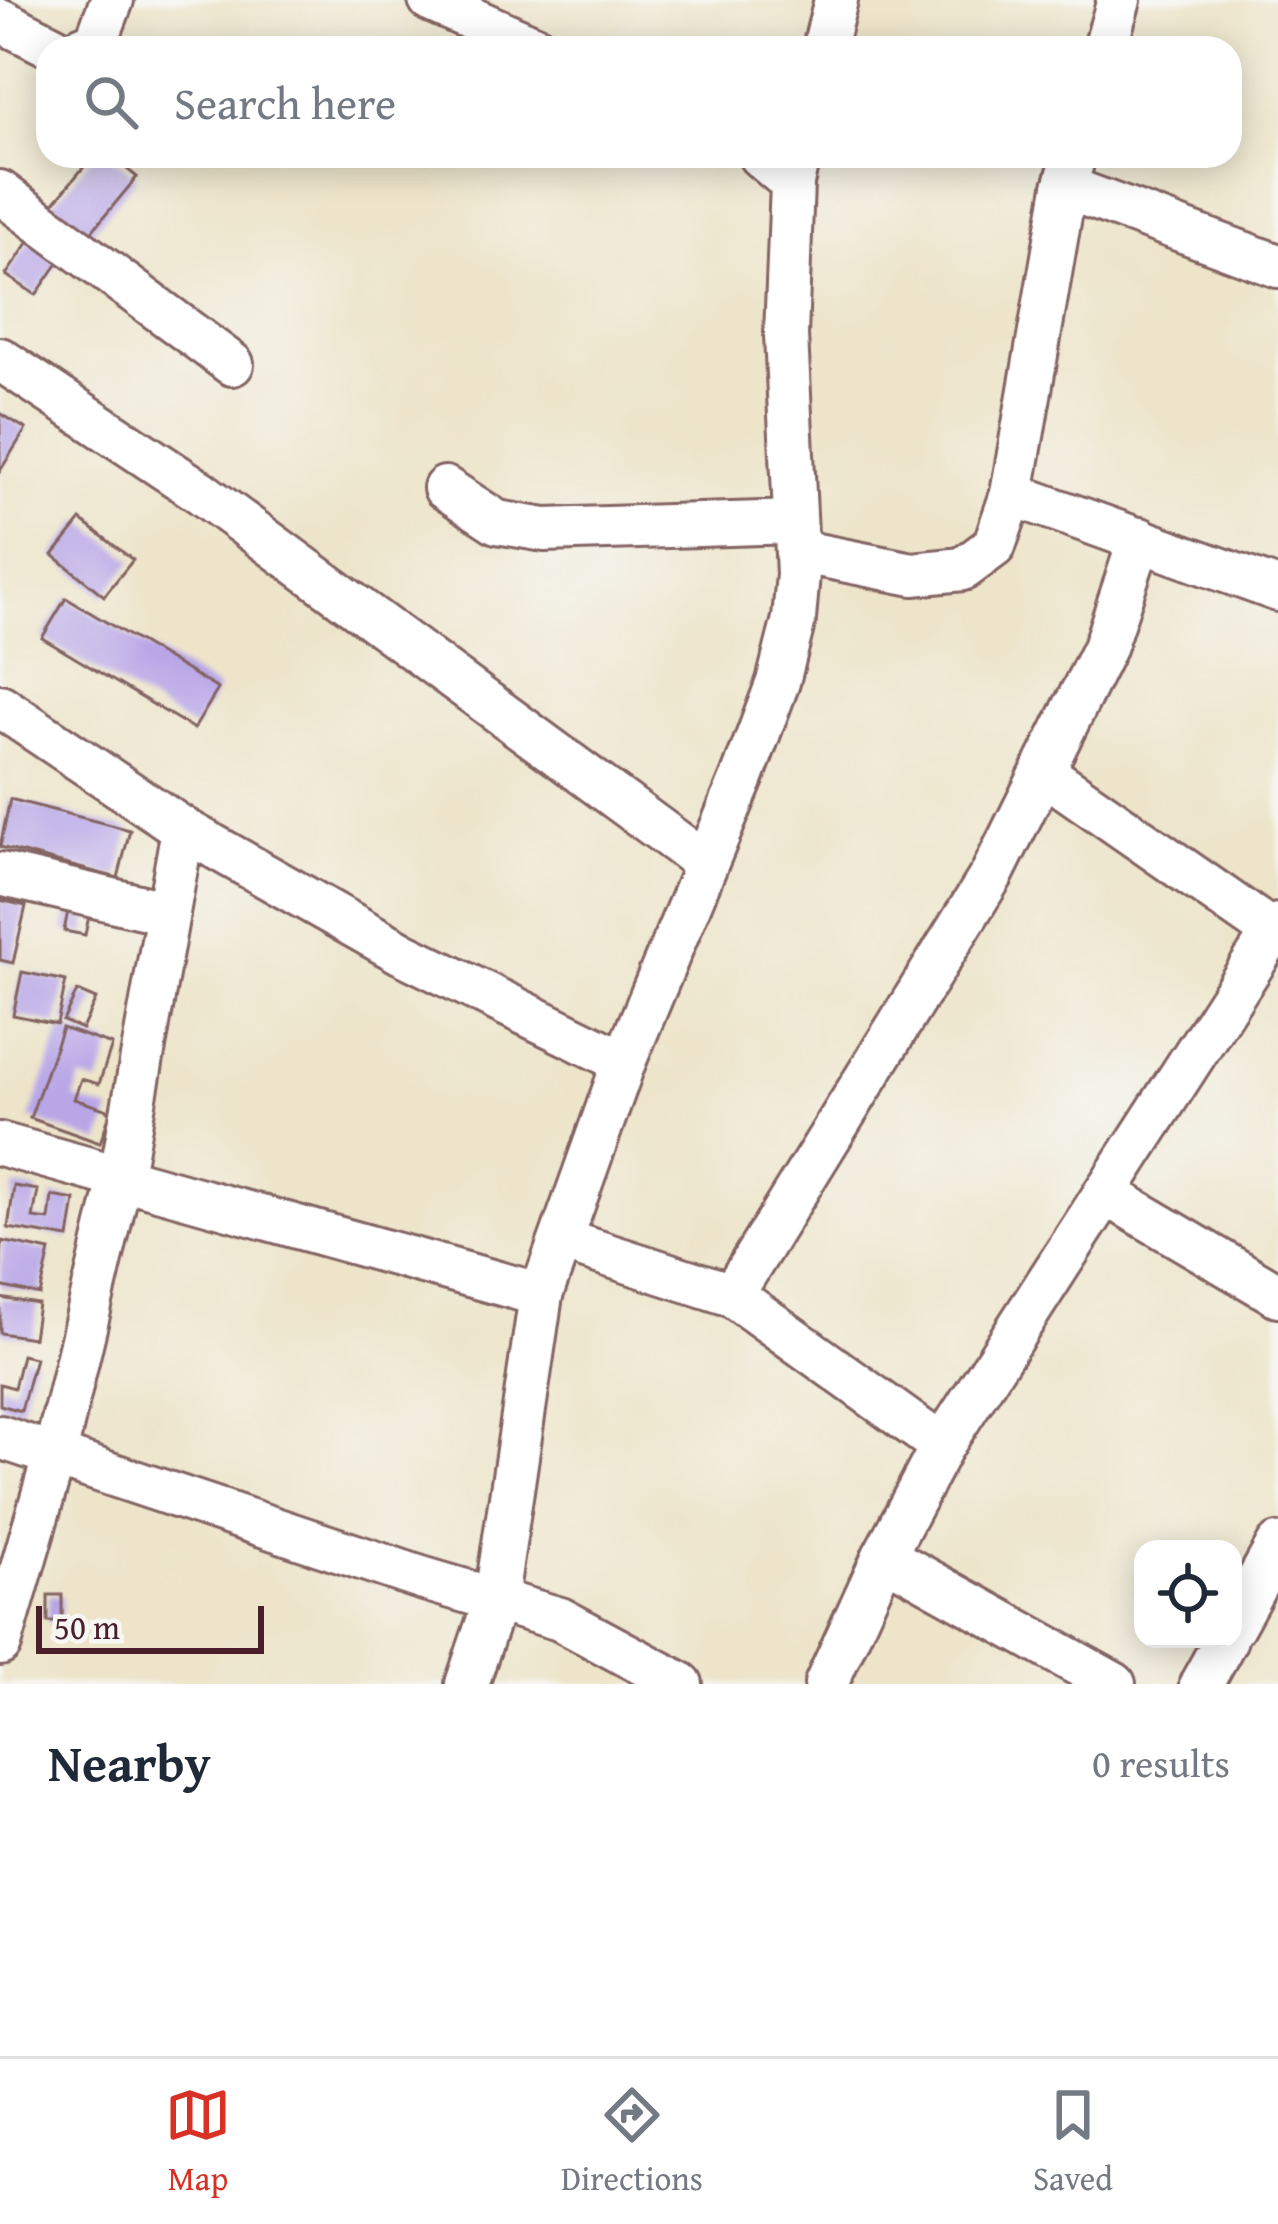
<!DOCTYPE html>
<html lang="en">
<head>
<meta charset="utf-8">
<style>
	:root { --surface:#fff; --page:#f6f6f7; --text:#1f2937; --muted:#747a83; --line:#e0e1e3; --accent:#d93025 }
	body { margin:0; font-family:"Gentium Book Plus",serif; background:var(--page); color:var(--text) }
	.controls { position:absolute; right:36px; bottom:36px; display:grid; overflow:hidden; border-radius:24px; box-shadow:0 6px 30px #0003 }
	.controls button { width:108px; height:108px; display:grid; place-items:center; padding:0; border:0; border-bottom:3px solid var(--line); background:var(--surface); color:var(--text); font:60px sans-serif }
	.scale { position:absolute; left:36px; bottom:30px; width:228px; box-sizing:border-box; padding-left:12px; border:6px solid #4a1f2b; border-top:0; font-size:33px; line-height:42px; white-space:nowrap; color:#4a1f2b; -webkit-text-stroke:9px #f6f6f2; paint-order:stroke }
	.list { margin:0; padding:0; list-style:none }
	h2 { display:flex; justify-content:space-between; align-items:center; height:156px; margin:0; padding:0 48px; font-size:51px }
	h2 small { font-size:39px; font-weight:400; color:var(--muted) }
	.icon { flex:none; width:66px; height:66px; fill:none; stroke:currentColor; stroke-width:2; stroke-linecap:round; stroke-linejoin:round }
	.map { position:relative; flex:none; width:1278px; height:1684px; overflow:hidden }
	.search { position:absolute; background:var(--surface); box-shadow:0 6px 30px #0003; left:36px; right:36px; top:36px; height:132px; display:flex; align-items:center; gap:30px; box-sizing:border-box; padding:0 42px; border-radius:36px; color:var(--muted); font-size:45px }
	.sheet { height:372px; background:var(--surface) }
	nav { display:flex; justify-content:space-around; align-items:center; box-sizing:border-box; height:168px; border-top:3px solid var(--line); background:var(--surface); font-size:33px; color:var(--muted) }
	nav a { display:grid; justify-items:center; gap:6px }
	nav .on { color:var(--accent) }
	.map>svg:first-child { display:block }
</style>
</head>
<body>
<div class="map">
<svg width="1278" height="1684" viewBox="0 0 1278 1684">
	<rect width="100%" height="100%" fill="#f6f6f2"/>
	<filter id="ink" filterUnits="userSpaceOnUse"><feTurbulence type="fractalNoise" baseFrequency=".00833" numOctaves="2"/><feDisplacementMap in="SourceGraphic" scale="24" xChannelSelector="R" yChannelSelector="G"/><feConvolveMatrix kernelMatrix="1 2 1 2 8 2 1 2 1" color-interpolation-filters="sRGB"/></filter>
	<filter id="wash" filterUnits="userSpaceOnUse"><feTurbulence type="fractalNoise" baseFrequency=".004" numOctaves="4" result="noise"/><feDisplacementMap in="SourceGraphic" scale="48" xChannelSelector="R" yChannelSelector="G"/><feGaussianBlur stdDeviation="2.7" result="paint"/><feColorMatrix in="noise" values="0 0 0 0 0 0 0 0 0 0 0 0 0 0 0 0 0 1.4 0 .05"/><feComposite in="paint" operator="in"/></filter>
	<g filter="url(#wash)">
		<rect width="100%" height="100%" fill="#ede4c9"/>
		<g id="blocks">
			<g fill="#b8a6e7">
				<polygon points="93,156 111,156 137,177 84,241 47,211"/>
				<polygon points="37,230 67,250 36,295 6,275"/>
				<polygon points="0,413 26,429 0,471"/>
				<polygon points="81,520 133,560 104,596 53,555"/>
				<polygon points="66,598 218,689 194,729 42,638"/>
				<polygon points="10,799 130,830 118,878 0,847"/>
				<polygon points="0,900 26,906 13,963 0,960"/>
				<polygon points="68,911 89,916 85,935 64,931"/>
				<polygon points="22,972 66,981 57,1024 13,1015"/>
				<polygon points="77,991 96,999 82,1029 63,1021"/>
				<polygon points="62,1028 112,1045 99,1084 81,1079 74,1099 111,1111 100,1143 30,1118"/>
				<polygon points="14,1186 38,1190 33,1218 49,1220 52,1196 75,1200 69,1238 8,1228"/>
				<polygon points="2,1241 50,1251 40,1295 0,1286"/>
				<polygon points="0,1298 38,1304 33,1338 0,1333"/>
				<polygon points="22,1355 35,1358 21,1411 0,1405 0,1384 14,1388"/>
				<rect x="48" y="1595" width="14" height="27"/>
			</g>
		</g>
	</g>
	<g filter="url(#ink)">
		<use href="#blocks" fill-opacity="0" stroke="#836462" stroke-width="3"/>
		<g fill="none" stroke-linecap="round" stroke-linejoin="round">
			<defs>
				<g id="minor">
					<polyline points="430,0 537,48"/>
					<polyline points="0,20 55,48"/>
					<polyline points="81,48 96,42 112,0"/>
					<polyline points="824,48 836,0"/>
					<polyline points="1105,48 1119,0"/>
					<polyline points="760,156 792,183"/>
					<polyline points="1065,187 1278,266"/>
					<polyline points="0,192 232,364"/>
					<polyline points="0,359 199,491 705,863"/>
					<polyline points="445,488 497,522 545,530 795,522"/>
					<polyline points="1012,494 1278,590"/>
					<polyline points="797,551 913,574 963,569 994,546 1012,494 1065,187 1074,156"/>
					<polyline points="0,706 183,829 402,953 624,1062"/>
					<polyline points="1043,772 1273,932"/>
					<polyline points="0,874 168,913"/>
					<polyline points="0,1144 541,1295"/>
					<polyline points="1105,1193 1278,1295"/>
					<polyline points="561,1240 732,1295 942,1446"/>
					<polyline points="732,1295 992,874 1104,648 1140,539"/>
					<polyline points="0,1437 421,1578 560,1619 681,1684"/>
					<polyline points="884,1556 1114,1684"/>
					<polyline points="1233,1626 1278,1545"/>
					<polyline points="0,1644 55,1454 121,1175 183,829"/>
					<polyline points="467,1684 496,1598 541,1295 624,1062 742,778 778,682 794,619 798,574 786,335 792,183 798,156"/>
					<polyline points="826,1684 884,1556 942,1446 1278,925"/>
					<polyline points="1201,1684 1226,1639"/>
				</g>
			</defs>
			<use href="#minor" stroke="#836462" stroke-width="48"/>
			<use href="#minor" stroke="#fff" stroke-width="42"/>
		</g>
	</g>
</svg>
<div class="controls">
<button><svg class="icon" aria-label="locate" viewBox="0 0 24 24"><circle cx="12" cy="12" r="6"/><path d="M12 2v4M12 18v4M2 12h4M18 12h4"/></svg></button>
</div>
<div class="scale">50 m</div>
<div class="search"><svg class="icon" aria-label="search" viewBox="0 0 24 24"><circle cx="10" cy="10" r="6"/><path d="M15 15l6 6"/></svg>Search here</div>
</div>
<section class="sheet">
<h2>Nearby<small>0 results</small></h2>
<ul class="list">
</ul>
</section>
<nav>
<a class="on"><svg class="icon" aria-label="map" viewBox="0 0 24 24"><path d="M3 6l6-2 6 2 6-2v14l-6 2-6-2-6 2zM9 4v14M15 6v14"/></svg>Map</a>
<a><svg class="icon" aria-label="directions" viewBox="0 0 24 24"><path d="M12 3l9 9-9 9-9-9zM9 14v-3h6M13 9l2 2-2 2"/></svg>Directions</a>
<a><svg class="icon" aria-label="saved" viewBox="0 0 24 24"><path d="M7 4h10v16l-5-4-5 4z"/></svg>Saved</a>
</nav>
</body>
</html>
